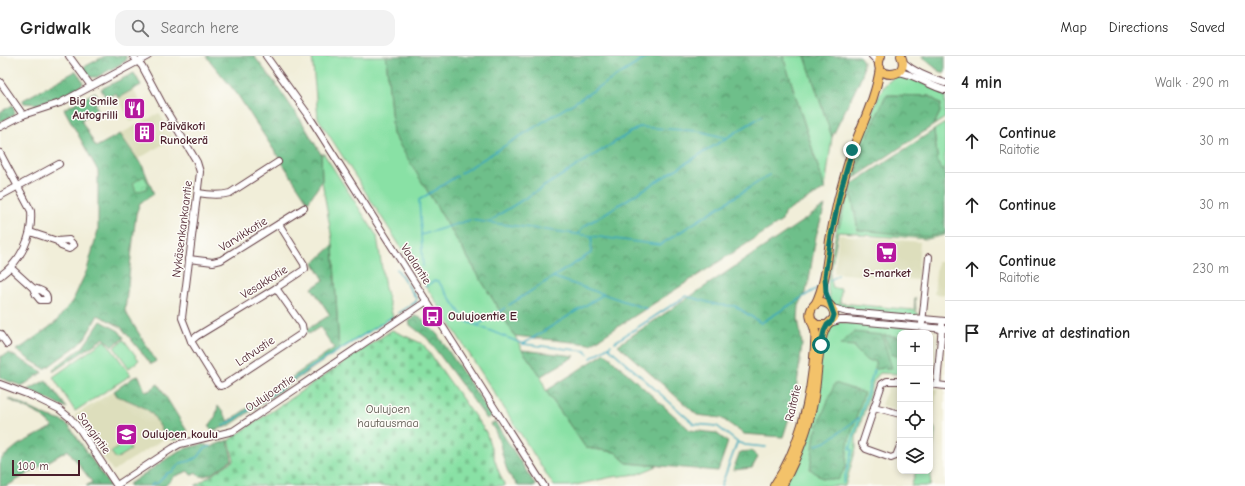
<!DOCTYPE html>
<html lang="en">
<head>
<meta charset="utf-8">
<style>
	:root { --surface:#fff; --page:#f2f2f2; --text:#222; --muted:#767676; --line:#e0e0e0 }
	body { margin:0; font-family:"Comic Neue",sans-serif; background:var(--page); color:var(--text) }
	.controls { position:absolute; right:12px; bottom:12px; display:grid; overflow:hidden; border-radius:8px; box-shadow:0 2px 6px #0003 }
	.controls button { width:36px; height:36px; display:grid; place-items:center; padding:0; border:0; border-bottom:1px solid var(--line); background:var(--surface); color:var(--text); font:20px sans-serif }
	.scale { position:absolute; left:12px; bottom:10px; width:68px; box-sizing:border-box; padding-left:4px; border:2px solid #4a1f2b; border-top:0; font-size:11px; line-height:14px; white-space:nowrap; color:#4a1f2b; -webkit-text-stroke:3px #fdfcf7; paint-order:stroke }
	.stop { position:absolute; width:12px; height:12px; margin:-9px; border:3px solid #0f766e; border-radius:50%; background:#fff }
	.stop.end { background:#0f766e; border-color:#fff; box-shadow:0 1px 4px #0008 }
	.list { margin:0; padding:0; list-style:none }
	h2 { display:flex; justify-content:space-between; align-items:center; height:52px; margin:0; padding:0 16px; font-size:17px }
	h2 small { font-size:13px; font-weight:400; color:var(--muted) }
	.list li { display:grid; grid-template-columns:26px 1fr auto; gap:12px; align-items:center; box-sizing:border-box; height:64px; padding:0 16px; border-top:1px solid var(--line) }
	.list b { display:block; font-size:15px; white-space:nowrap }
	.list p { margin:0; font-size:13px; white-space:nowrap; color:var(--muted) }
	.list em { font-size:13px; font-style:normal; color:var(--muted) }
	.icon { flex:none; width:22px; height:22px; fill:none; stroke:currentColor; stroke-width:2; stroke-linecap:round; stroke-linejoin:round }
	.map { position:relative; flex:none; width:945px; height:430px; overflow:hidden }
	header { display:flex; align-items:center; gap:24px; box-sizing:border-box; height:56px; padding:0 20px; background:var(--surface); border-bottom:1px solid var(--line) }
	header strong { font-size:19px }
	nav { display:flex; gap:22px; margin-inline-start:auto; font-size:14px }
	.search { width:280px; height:36px; background:var(--page); display:flex; align-items:center; gap:10px; box-sizing:border-box; padding:0 14px; border-radius:12px; color:var(--muted); font-size:15px }
	main { display:flex }
	aside { flex:1; background:var(--surface) }
	.map>svg:first-child { display:block }
</style>
</head>
<body>
<header>
<strong>Gridwalk</strong>
<div class="search"><svg class="icon" aria-label="search" viewBox="0 0 24 24"><circle cx="10" cy="10" r="6"/><path d="M15 15l6 6"/></svg>Search here</div>
<nav><a>Map</a><a>Directions</a><a>Saved</a></nav>
</header>
<main>
<div class="map">
<svg width="945" height="430" viewBox="0 0 945 430">
	<defs>
		<pattern id="forest-crowns" width="20" height="18" patternUnits="userSpaceOnUse"><rect width="20" height="18" fill="#6ebf8a"/><path d="M2 6a3 3 0 1 1 6 0M12 15a3 3 0 1 1 6 0" fill="none" stroke="#5c9b71"/></pattern>
		<pattern id="cemetery-stones" width="16" height="16" patternUnits="userSpaceOnUse"><rect width="16" height="16" fill="#89e1a5"/><path d="M2 7V4a2 2 0 0 1 4 0v3zM10 15v-3a2 2 0 0 1 4 0v3z" fill="#78c18e"/></pattern>
		<pattern id="park-crowns" width="20" height="18" patternUnits="userSpaceOnUse"><rect width="20" height="18" fill="#89e1a5"/><path d="M2 6a3 3 0 1 1 6 0M12 15a3 3 0 1 1 6 0" fill="none" stroke="#78c18e"/></pattern>
	</defs>
	<rect width="100%" height="100%" fill="#fdfcf7"/>
	<filter id="ink" filterUnits="userSpaceOnUse"><feTurbulence type="fractalNoise" baseFrequency=".025" numOctaves="2"/><feDisplacementMap in="SourceGraphic" scale="8" xChannelSelector="R" yChannelSelector="G"/><feConvolveMatrix kernelMatrix="1 2 1 2 8 2 1 2 1" color-interpolation-filters="sRGB"/></filter>
	<filter id="wash" filterUnits="userSpaceOnUse"><feTurbulence type="fractalNoise" baseFrequency=".012" numOctaves="4" result="noise"/><feDisplacementMap in="SourceGraphic" scale="16" xChannelSelector="R" yChannelSelector="G"/><feGaussianBlur stdDeviation="0.9" result="paint"/><feColorMatrix in="noise" values="0 0 0 0 0 0 0 0 0 0 0 0 0 0 0 0 0 1.4 0 .05"/><feComposite in="paint" operator="in"/></filter>
	<g filter="url(#wash)">
		<rect width="100%" height="100%" fill="#f1eed9"/>
		<g fill="#dddebc">
			<polygon points="133,33 147,57 131,66 118,42"/>
			<polygon points="159,57 174,82 138,103 120,78"/>
			<polygon points="839,179 920,186 917,224 834,217"/>
			<polygon points="937,206 945,206 945,239 934,238"/>
			<polygon points="889,329 900,330 900,355 881,349"/>
			<polygon points="930,332 937,333 933,365 930,364"/>
			<polygon points="114,335 117,340 150,355 167,381 113,415 75,359"/>
		</g>
		<g fill="#89e1a5" stroke="#6a8068">
			<polygon points="312,0 386,0 393,78 515,280 522,294 541,320 546,335 586,392 615,396 627,407 657,410 638,418 612,421 571,430 554,430 318,62"/>
			<polygon points="783,0 805,0 832,81 825,133"/>
			<polygon points="897,20 907,21 945,36 945,62 934,69 940,56 941,48 929,40 886,39 862,93 856,121 851,123 846,140 839,171 850,132 858,174 945,177 945,179 927,183 894,180 892,181 861,179 858,177 838,176 830,220 833,232 841,233 840,247 914,254 915,242 916,256 919,258 916,260 841,253 831,247 828,235 828,220 843,138 857,93 880,37 884,30 894,21"/>
			<polygon points="945,67 945,114 942,114 938,108 934,74"/>
			<polygon points="321,98 324,98 377,180 385,232 393,261 339,294 333,189 322,125"/>
			<polygon points="836,266 930,273 930,277 900,277 900,318 880,317 874,324 856,381 856,393 845,430 784,430 823,288 828,270"/>
			<polygon points="105,284 131,319 75,355 53,321"/>
			<polygon points="124,284 139,304 129,312 114,291"/>
			<polygon points="930,369 934,371 935,374 930,430 911,430 916,415 930,415"/>
			<polygon points="127,386 131,394 116,403 111,396"/>
		</g>
		<g fill="url(#forest-crowns)" stroke="#5c6f5a">
			<polygon points="105,0 126,0 126,5 97,21 90,21 82,12"/>
			<polygon points="206,0 254,0 275,27 302,66 321,98 322,125 308,146 237,38"/>
			<polygon points="386,0 783,0 825,133 784,157 782,165 591,288 515,280 393,78"/>
			<polygon points="805,0 859,0 863,5 862,20 832,81"/>
			<polygon points="921,0 945,0 945,17 939,15"/>
			<polygon points="76,15 83,25 82,29 63,40 37,48 24,47 23,44"/>
			<polygon points="134,17 141,29 118,42 116,37 106,42 101,33"/>
			<polygon points="95,36 100,45 95,48 98,54 81,64 96,91 120,78 143,111 154,138 140,147 136,158 125,255 156,305 151,308 121,271 98,259 85,282 78,289 45,313 30,304 16,294 22,291 55,267 73,244 87,214 98,174 98,115 64,53"/>
			<polygon points="886,39 929,40 941,48 940,56 934,69 856,121 862,93"/>
			<polygon points="13,49 15,58 0,66 0,56"/>
			<polygon points="934,74 938,108 942,114 945,114 945,177 927,181 858,174 850,132 852,128"/>
			<polygon points="825,150 816,180 808,230 799,250 798,262 802,288 798,321 793,350 783,381 744,378 721,362 697,359 618,289"/>
			<polygon points="333,189 339,294 229,370 215,374 210,373 209,370 215,362 218,350 229,365 334,292 320,271 309,278 306,274 330,259 312,232 324,224 314,207"/>
			<polygon points="415,260 421,262 437,278 492,360 487,363 427,282 410,269 409,265"/>
			<polygon points="101,265 119,275 124,282 112,290 104,282 54,315 53,313 83,291"/>
			<polygon points="854,276 882,279 892,312 875,313 875,305 867,305 855,293 855,290 840,289"/>
			<polygon points="884,279 900,281 900,301 891,298"/>
			<polygon points="522,294 575,300 541,320"/>
			<polygon points="9,297 43,316 22,330 0,322 0,301"/>
			<polygon points="605,297 690,374 716,377 728,386 718,415 627,407 615,396 586,392 546,335"/>
			<path d="M139,320l6,15h4l9,-7 29,47c-19,23 -25,-6 -36,-18 -5,-6 -26,-14 -34,-17l-3,-5 20,-14z"/>
			<polygon points="46,324 67,352 28,334"/>
			<polygon points="835,327 864,337 848,388 846,411 838,424 822,422 810,413 815,377"/>
			<polygon points="8,343 13,344 49,361 62,365 69,370 110,430 86,430 92,426 68,394 7,430 0,430 0,404 18,389 53,371 40,359"/>
			<path d="M495,366l41,64h-18c-2,-3 -6,-7 -8,-10 -9,-16 -8,-37 -19,-52z"/>
			<path d="M228,384l4,20c-7,4 -19,15 -28,16 -3,1 -6,-1 -8,-4l-5,3 -3,-4 -13,5 -10,10h-36v-2l48,-32 7,-3 19,-5 9,3 3,-2z"/>
			<polygon points="751,395 758,401 752,412 733,414 740,396"/>
		</g>
		<polygon fill="url(#cemetery-stones)" stroke="#6a8068" points="392,274 423,288 486,376 498,414 505,430 195,430 234,404 229,384"/>
		<polygon fill="url(#park-crowns)" stroke="#6a8068" points="144,120 148,127 146,133 136,136 133,127"/>
		<g fill="none" stroke-linecap="round" stroke-linejoin="round">
			<g stroke="#3daabd" stroke-width="1.5">
				<polyline points="461,117 649,0"/>
				<polyline points="490,166 500,158 639,71 698,75 727,82"/>
				<polyline points="579,178 583,171 762,60"/>
				<polyline points="421,179 470,164 660,189 769,119"/>
				<polyline points="423,211 419,144 457,120"/>
				<polyline points="397,213 416,242 416,246 398,257"/>
				<polyline points="553,221 647,253"/>
				<polyline points="829,225 838,219"/>
				<polyline points="425,231 434,225 438,225 466,265 523,288 586,295 588,298"/>
				<polyline points="509,249 591,197 592,180"/>
				<polyline points="478,269 505,252"/>
				<polyline points="615,286 686,240 718,249 735,250 761,267 819,231"/>
				<polyline points="523,288 604,238"/>
				<polyline points="608,291 694,368 717,370 737,386 745,389 766,391"/>
				<polyline points="591,302 611,289"/>
				<polyline points="223,370 237,362 309,313 392,261"/>
				<polyline points="816,389 826,386 860,361"/>
				<polyline points="843,427 853,394 850,393 874,314"/>
				<polyline points="151,430 152,428 158,427 167,417 172,416 181,407 190,405 199,400 204,393 211,390"/>
				<polyline points="721,430 737,387"/>
			</g>
		</g>
	</g>
	<g filter="url(#ink)">
		<g fill="none" stroke-linecap="round" stroke-linejoin="round">
			<defs>
				<g id="minor">
					<polyline points="69,0 91,30"/>
					<polyline points="133,0 142,10 164,51 197,106 200,116 182,262 191,285 217,327 220,330 224,329 301,278 303,275 302,269 276,232"/>
					<polyline points="266,0 307,57 544,430"/>
					<polyline points="872,0 879,7"/>
					<path d="M903,6c11,10 28,17 42,21"/>
					<path d="M898,16c17,2 31,14 47,18"/>
					<polyline points="0,26 23,59"/>
					<polyline points="0,71 23,59 60,47 148,0"/>
					<path d="M0,97l31,58c2,26 -10,50 -31,65"/>
					<path d="M198,137c11,2 21,3 32,0l48,-31"/>
					<polyline points="0,140 59,108"/>
					<polyline points="30,176 57,185 61,190 69,193 74,189 69,184 57,185"/>
					<polyline points="189,203 213,206 221,204 304,152"/>
					<path d="M11,212l22,20 3,7 4,5h7c1,-8 -7,-10 -14,-12"/>
					<polyline points="833,252 847,256 945,265"/>
					<polyline points="830,267 840,264 846,264 945,273"/>
					<polyline points="922,267 929,201"/>
					<polyline points="0,278 7,288"/>
					<polyline points="191,285 197,280 276,232 305,213 304,208 279,168"/>
					<polyline points="900,325 887,325 882,328 862,388 866,393 891,402 896,400 900,390"/>
					<polyline points="0,328 32,340 59,353 70,362 81,375 117,430"/>
					<polyline points="930,328 937,329 942,269"/>
					<polyline points="937,329 945,330"/>
					<polyline points="874,351 900,358"/>
					<polyline points="117,429 173,392 180,388 233,375 427,245"/>
				</g>
				<g id="major">
					<path d="M881,0c-12,24 31,24 20,0"/>
					<path d="M815,249c10,-20 12,-42 15,-65 3,-16 6,-32 10,-47 4,-15 8,-30 13,-44 10,-27 23,-52 27,-81"/>
					<path d="M774,430c27,-40 38,-93 41,-140 0,-5 1,-11 0,-15 -1,-7 -7,-14 -4,-21 5,-14 25,-8 23,8l-7,7h-10l-5,-4"/>
					<path d="M782,430c15,-28 27,-57 32,-89 4,-21 3,-55 13,-72"/>
				</g>
			</defs>
			<use href="#minor" stroke="#633e45" stroke-width="8"/>
			<use href="#major" stroke="#633e45" stroke-width="10"/>
			<use href="#minor" stroke="#fff" stroke-width="6"/>
			<use href="#major" stroke="#f3c26a" stroke-width="8"/>
		</g>
	</g>
	<g fill="none" stroke-linecap="round" stroke-linejoin="round" filter="url(#ink)">
		<polyline stroke="#0f766e" stroke-width="5" points="821,289 824,275 827,269 832,265 834,259 826,236 825,220 831,180 840,137 852,94"/>
	</g>
	<defs>
		<symbol id="restaurant-square" viewBox="-11 -11 22 22"><rect x="-9" y="-9" width="18" height="18" rx="4" fill="#b5179e" stroke="#fdfcf7"/><path d="M-5-6h1v4h1v-4h1v4h1v-4h1v5L-1.5 .5V6h-2V.5L-5-1ZM5-6V6H3V1.5H1.5Q1.5-4 5-6Z" fill="#fff"/></symbol>
		<symbol id="building-square" viewBox="-11 -11 22 22"><rect x="-9" y="-9" width="18" height="18" rx="4" fill="#b5179e" stroke="#fdfcf7"/><path d="M-4-6H4V6H1V3H-1V6H-4ZM-2.5-4.3h1.7v1.8h-1.7ZM.8-4.3h1.7v1.8H.8ZM-2.5-1h1.7V.8h-1.7ZM.8-1h1.7V.8H.8Z" fill="#fff"/></symbol>
		<symbol id="supermarket-square" viewBox="-11 -11 22 22"><rect x="-9" y="-9" width="18" height="18" rx="4" fill="#b5179e" stroke="#fdfcf7"/><path d="M-6-5.5h2.5l.6 2H6L4.5 2H-2.5L-4.4-4H-6ZM-1.5 3.2a1.3 1.3 0 1 0 .1 0ZM3 3.2a1.3 1.3 0 1 0 .1 0Z" fill="#fff"/></symbol>
		<symbol id="bus-square" viewBox="-11 -11 22 22"><rect x="-9" y="-9" width="18" height="18" rx="4" fill="#b5179e" stroke="#fdfcf7"/><path d="M-5-6H5V4H4V6H2V4H-2V6H-4V4H-5ZM-3.5-4V0h7V-4ZM-3.5 1.2v1.5H-2V1.2ZM2 1.2v1.5H3.5V1.2Z" fill="#fff"/></symbol>
		<symbol id="school-square" viewBox="-11 -11 22 22"><rect x="-9" y="-9" width="18" height="18" rx="4" fill="#b5179e" stroke="#fdfcf7"/><path d="M0-5L7-2L0 1L-7-2ZM-4 1L0 2.5L4 1V4Q0 6-4 4Z" fill="#fff"/></symbol>
	</defs>
	<g fill-rule="evenodd">
		<use href="#restaurant-square" x="122" y="40" width="25" height="25"/>
		<use href="#building-square" x="132" y="64" width="25" height="25"/>
		<use href="#supermarket-square" x="874" y="184" width="25" height="25"/>
		<use href="#bus-square" x="420" y="248" width="25" height="25"/>
		<use href="#school-square" x="114" y="366" width="25" height="25"/>
	</g>
	<g text-anchor="middle" stroke-width="3" stroke-linejoin="round" paint-order="stroke">
		<g font-size="12" font-weight="bold" fill="#4a1f2b" stroke="#fdfcf7" text-anchor="start">
			<text x="118" y="49" text-anchor="end">Big Smile<tspan x="118" dy="14">Autogrilli</tspan></text>
			<text x="160" y="74">Päiväkoti<tspan x="160" dy="14">Runokerä</tspan></text>
			<text x="887" y="221" text-anchor="middle">S-market</text>
			<text x="448" y="264">Oulujoentie E</text>
			<text x="142" y="382">Oulujoen koulu</text>
		</g>
		<g font-size="12" fill="#4a1f2b" stroke="#fdfcf7">
			<text transform="translate(182 173) rotate(-83)" y="4">Nykäsenkankaantie</text>
			<text transform="translate(243 178) rotate(-32)" y="4">Varvikkotie</text>
			<text transform="translate(416 208) rotate(57)" y="4">Vaalantie</text>
			<text transform="translate(264 226) rotate(-32)" y="4">Vesakkotie</text>
			<text transform="translate(255 295) rotate(-34)" y="4">Latvustie</text>
			<text transform="translate(270 337) rotate(-34)" y="4">Oulujoentie</text>
			<text transform="translate(793 347) rotate(-77)" y="4">Raitotie</text>
			<text transform="translate(94 377) rotate(54)" y="4">Sangintie</text>
		</g>
		<g font-size="12" fill="#5d5950" stroke="#fdfcf7">
			<text x="388" y="357">Oulujoen<tspan x="388" dy="14">hautausmaa</tspan></text>
		</g>
	</g>
</svg>
<div class="controls">
<button>+</button>
<button>−</button>
<button><svg class="icon" aria-label="locate" viewBox="0 0 24 24"><circle cx="12" cy="12" r="6"/><path d="M12 2v4M12 18v4M2 12h4M18 12h4"/></svg></button>
<button><svg class="icon" aria-label="layers" viewBox="0 0 24 24"><path d="M12 4l9 5-9 5-9-5zM3 14l9 5 9-5"/></svg></button>
</div>
<div class="scale">100 m</div>
<div class="stop" style="left:821px;top:289px"></div>
<div class="stop end" style="left:852px;top:94px"></div>
</div>
<aside>
<h2>4 min<small>Walk · 290 m</small></h2>
<ul class="list">
<li><svg class="icon" aria-label="ahead" viewBox="0 0 24 24"><path d="M12 20V5M6 11l6-6 6 6"/></svg><div><b>Continue</b><p>Raitotie</p></div><em>30 m</em></li>
<li><svg class="icon" aria-label="ahead" viewBox="0 0 24 24"><path d="M12 20V5M6 11l6-6 6 6"/></svg><div><b>Continue</b></div><em>30 m</em></li>
<li><svg class="icon" aria-label="ahead" viewBox="0 0 24 24"><path d="M12 20V5M6 11l6-6 6 6"/></svg><div><b>Continue</b><p>Raitotie</p></div><em>230 m</em></li>
<li><svg class="icon" aria-label="arrive" viewBox="0 0 24 24"><path d="M6 21V4h12l-3 4 3 4H6"/></svg><div><b>Arrive at destination</b></div></li>
</ul>
</aside>
</main>
</body>
</html>
